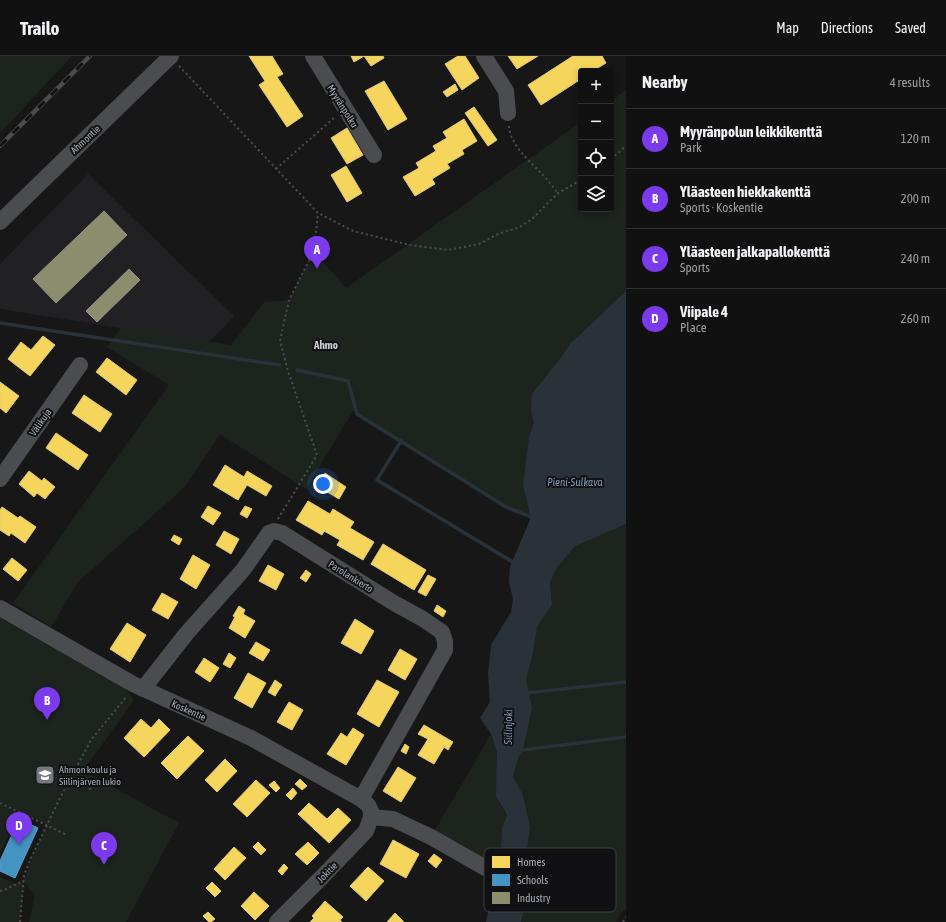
<!DOCTYPE html>
<html lang="en">
<head>
<meta charset="utf-8">
<style>
	:root { --surface:#111; --page:#1a1a1a; --text:#f1f3f6; --muted:#9c9d9f; --line:#303131; --accent:#7c3aed }
	body { margin:0; font-family:"Asap Condensed",sans-serif; background:var(--page); color:var(--text) }
	.controls { position:absolute; right:12px; top:12px; display:grid; overflow:hidden; border-radius:4px; box-shadow:0 2px 6px #0003 }
	.controls button { width:36px; height:36px; display:grid; place-items:center; padding:0; border:0; border-bottom:1px solid var(--line); background:var(--surface); color:var(--text); font:20px sans-serif }
	.you { position:absolute; left:323px; top:428px; width:14px; height:14px; margin:-10px; border:3px solid #fff; border-radius:50%; background:#1a73e8; box-shadow:0 0 0 6px #1a73e833 }
	.badge { display:grid; place-items:center; width:26px; height:26px; border-radius:50%; background:var(--accent); color:#fff; font-size:13px; font-weight:700 }
	.pin { position:absolute; translate:-50% -33px; filter:drop-shadow(0 1px 2px #0008) }
	.pin::after { content:''; position:absolute; top:21px; width:14px; height:12px; background:inherit; clip-path:polygon(0 0,100% 0,50% 100%) }
	.list { margin:0; padding:0; list-style:none }
	h2 { display:flex; justify-content:space-between; align-items:center; height:52px; margin:0; padding:0 16px; font-size:17px }
	h2 small { font-size:13px; font-weight:400; color:var(--muted) }
	.list li { display:grid; grid-template-columns:26px 1fr auto; gap:12px; align-items:center; box-sizing:border-box; height:60px; padding:0 16px; border-top:1px solid var(--line) }
	.list b { display:block; font-size:15px; white-space:nowrap }
	.list p { margin:0; font-size:13px; white-space:nowrap; color:var(--muted) }
	.list em { font-size:13px; font-style:normal; color:var(--muted) }
	.icon { flex:none; width:22px; height:22px; fill:none; stroke:currentColor; stroke-width:2; stroke-linecap:round; stroke-linejoin:round }
	.map { position:relative; flex:none; width:626px; height:866px; overflow:hidden }
	header { display:flex; align-items:center; gap:24px; box-sizing:border-box; height:56px; padding:0 20px; background:var(--surface); border-bottom:1px solid var(--line) }
	header strong { font-size:19px }
	nav { display:flex; gap:22px; margin-inline-start:auto; font-size:14px }
	main { display:flex }
	aside { flex:1; background:var(--surface) }
	.map>svg:first-child { display:block }
</style>
</head>
<body>
<header>
<strong>Trailo</strong>
<nav><a>Map</a><a>Directions</a><a>Saved</a></nav>
</header>
<main>
<div class="map">
<svg width="626" height="866" viewBox="0 0 626 866">
	<rect width="100%" height="100%" fill="#171717"/>
	<polygon fill="#212123" points="88,118 234,260 209,286 0,253 0,208"/>
	<g fill="#1d241e">
		<polygon points="0,0 72,0 0,77"/>
		<polygon points="626,34 626,360 531,461 506,451 353,355 306,433 220,378 185,431 78,526 51,571 13,547 169,329 107,291 121,272 231,289 264,246 289,244 314,195 346,232 581,66 581,153 611,153 611,45"/>
		<polygon points="626,379 626,855 623,854 616,866 521,866 527,843 523,825 530,771 523,739 513,720 519,700 523,694 526,624 533,597 537,571 552,549 550,527 556,513 575,490"/>
		<polygon points="0,562 124,631 134,644 83,715 179,767 126,866 29,866 35,839 24,825 20,866 0,866 0,821 16,828 23,825 46,769 20,756 0,797"/>
		<polygon points="491,678 497,695 500,748 507,759 502,772 500,817 431,781"/>
	</g>
	<polygon fill="#2a3239" points="626,235 626,468 575,490 556,513 550,527 552,549 537,571 533,597 526,624 532,651 523,694 519,700 513,720 523,739 530,771 523,825 527,843 521,866 486,866 492,836 500,817 502,772 507,759 496,740 497,695 491,678 480,662 490,646 488,618 491,589 511,556 513,543 509,527 510,511 531,461 523,430 529,381 534,367 531,355 532,338 560,303 571,287"/>
	<g fill="#f6d55c" stroke="#dfc978">
		<polygon points="249,0 272,0 283,18 277,21 303,60 287,71 259,29 265,25"/>
		<polygon points="351,0 364,0 354,6"/>
		<polygon points="364,0 383,0 384,2 371,10"/>
		<polygon points="458,0 465,0 479,22 462,34 445,8"/>
		<polygon points="508,0 538,0 517,13"/>
		<polygon points="573,0 602,0 606,7 593,15 581,15 581,23 541,49 528,29"/>
		<polygon points="384,25 407,63 388,74 365,35"/>
		<polygon points="455,28 458,34 447,41 443,36"/>
		<polygon points="474,51 497,84 488,90 465,57"/>
		<polygon points="464,63 477,85 462,94 464,98 447,108 450,112 432,123 435,128 415,140 403,121 419,112 416,107 436,95 433,90 447,82 443,76"/>
		<polygon points="347,72 363,99 347,108 331,82"/>
		<polygon points="346,110 362,137 347,146 331,119"/>
		<polygon points="43,280 55,289 30,320 8,303 21,286 31,294"/>
		<polygon points="107,302 137,324 126,339 96,316"/>
		<polygon points="0,326 19,340 6,357 0,352"/>
		<polygon points="84,339 112,358 100,376 72,357"/>
		<polygon points="56,377 88,399 78,414 46,392"/>
		<polygon points="225,409 244,421 247,415 272,430 266,440 247,429 238,444 213,429"/>
		<polygon points="29,415 42,425 44,422 55,431 45,443 37,437 34,441 19,428"/>
		<polygon points="325,417 346,431 339,443 317,430"/>
		<polygon points="308,445 330,458 333,453 354,466 350,472 374,486 363,504 337,489 340,484 324,475 322,479 296,464"/>
		<polygon points="208,450 221,457 213,469 201,461"/>
		<polygon points="245,450 252,453 247,462 240,458"/>
		<polygon points="2,451 18,462 20,460 36,471 25,487 11,477 9,480 0,474 0,454"/>
		<polygon points="224,475 239,483 231,498 216,489"/>
		<polygon points="174,479 182,483 179,489 171,484"/>
		<polygon points="383,488 426,514 414,534 371,508"/>
		<polygon points="193,499 210,509 196,533 180,523"/>
		<polygon points="12,502 27,514 18,525 3,513"/>
		<polygon points="268,509 284,518 276,534 259,525"/>
		<polygon points="306,514 311,518 306,526 300,522"/>
		<polygon points="428,519 436,523 426,540 418,536"/>
		<polygon points="162,537 178,546 168,563 152,554"/>
		<polygon points="437,549 446,555 443,561 434,555"/>
		<polygon points="239,550 245,554 243,558 255,565 245,582 229,572 235,561 233,560"/>
		<polygon points="355,563 374,575 361,598 341,587"/>
		<polygon points="127,567 146,579 130,606 110,593"/>
		<polygon points="256,586 270,594 263,605 249,597"/>
		<polygon points="400,593 417,603 405,624 388,614"/>
		<polygon points="229,597 236,602 230,612 223,608"/>
		<polygon points="204,602 219,612 210,626 195,616"/>
		<polygon points="248,617 266,627 252,652 234,642"/>
		<polygon points="275,624 282,629 275,640 268,636"/>
		<polygon points="377,624 399,636 379,671 357,658"/>
		<polygon points="289,646 303,654 292,674 277,666"/>
		<polygon points="141,663 151,672 159,663 170,674 144,701 124,682"/>
		<polygon points="424,669 453,686 448,694 444,691 434,708 418,699 428,683 418,678"/>
		<polygon points="353,672 364,679 346,709 327,698 341,677 347,681"/>
		<polygon points="188,680 204,695 177,723 161,707"/>
		<polygon points="405,688 409,691 406,698 401,695"/>
		<polygon points="225,703 237,715 217,736 205,724"/>
		<polygon points="398,711 416,722 401,746 383,735"/>
		<polygon points="300,723 307,730 302,734 295,728"/>
		<polygon points="256,724 270,737 247,761 233,748"/>
		<polygon points="274,725 280,732 276,736 269,729"/>
		<polygon points="293,732 297,737 291,744 286,739"/>
		<polygon points="309,747 327,763 338,752 351,764 329,787 298,758"/>
		<polygon points="393,784 419,798 406,822 380,808"/>
		<polygon points="258,786 266,794 261,799 253,791"/>
		<polygon points="308,786 319,797 307,809 295,798"/>
		<polygon points="234,791 246,802 225,824 214,813"/>
		<polygon points="434,798 442,804 436,812 428,805"/>
		<polygon points="284,808 288,812 282,819 278,815"/>
		<polygon points="368,811 384,825 366,845 350,830"/>
		<polygon points="212,826 221,835 215,841 206,832"/>
		<polygon points="254,836 269,850 255,864 241,850"/>
		<polygon points="325,845 343,861 340,864 342,866 310,866 314,862 312,860"/>
		<polygon points="208,856 215,863 211,866 209,866 203,860"/>
		<polygon points="395,857 404,866 387,866"/>
	</g>
	<polygon fill="#4393c3" stroke="#619bc0" points="19,763 38,772 15,822 0,815 0,805"/>
	<g fill="#8c8c6e" stroke="#949684">
		<polygon points="104,155 127,179 56,247 33,223"/>
		<polygon points="129,213 140,224 97,266 86,255"/>
	</g>
	<g fill="none" stroke-linecap="round" stroke-linejoin="round">
		<g stroke="#2a3239" stroke-width="3.5">
			<polyline points="0,267 279,309"/>
			<polyline points="297,314 348,325 357,358 506,451 531,461"/>
			<polyline points="401,385 377,424 516,508"/>
			<polyline points="526,637 626,626"/>
			<polyline points="520,693 523,694 626,681"/>
		</g>
		<g stroke="#4d4e52" stroke-width="2" stroke-dasharray="2 3" stroke-linecap="butt">
			<polyline points="179,10 318,157 353,175 410,189 448,194 479,188 498,178 520,171 532,163 558,137 581,124"/>
			<path d="M509,70c1,20 23,37 35,50 5,6 10,12 14,17"/>
			<polyline points="611,103 626,90"/>
			<polyline points="276,113 335,61"/>
			<polyline points="278,463 317,399 288,315 280,285 289,244 314,195 318,157"/>
			<polyline points="72,722 92,734"/>
			<polyline points="0,747 67,779"/>
			<polyline points="0,835 4,834 23,825"/>
			<polyline points="20,866 24,819 32,800 59,744 91,684 127,640"/>
			<polyline points="623,866 626,861"/>
		</g>
		<g stroke="#4b4c50" stroke-width="16">
			<polyline points="313,0 374,99"/>
			<polyline points="484,0 506,35 508,57"/>
			<polyline points="0,166 171,0"/>
			<polyline points="0,423 80,309"/>
			<polyline points="0,552 133,628 251,682 361,743 368,749 371,755 371,761 366,775 322,821 277,866"/>
			<polyline points="143,633 186,578 243,514 269,477 274,475 282,477 394,547 423,563 442,576 445,585 445,594 361,743"/>
			<polyline points="371,761 393,763 431,781 496,818"/>
		</g>
		<defs>
			<polyline id="rail" points="0,90 90,0"/>
		</defs>
		<use href="#rail" stroke="#4b4c4f" stroke-width="4.5"/>
		<use href="#rail" stroke="#111113" stroke-width="3" stroke-dasharray="9" stroke-linecap="butt"/>
	</g>
	<defs>
		<symbol id="school-square" viewBox="-11 -11 22 22"><rect x="-9" y="-9" width="18" height="18" rx="4" fill="#757880" stroke="#111113"/><path d="M0-5L7-2L0 1L-7-2ZM-4 1L0 2.5L4 1V4Q0 6-4 4Z" fill="#fff"/></symbol>
	</defs>
	<g fill-rule="evenodd">
		<use href="#school-square" x="34" y="708" width="22" height="22"/>
	</g>
	<g text-anchor="middle" stroke-width="4" stroke-linejoin="round" paint-order="stroke">
		<g font-size="10" fill="#a8adb8" stroke="#111113">
			<text transform="translate(343 50) rotate(58)" y="4">Myyränpolku</text>
			<text transform="translate(85 83) rotate(-43)" y="4">Ahmontie</text>
			<text transform="translate(40 366) rotate(-55)" y="4">Välikuja</text>
			<text transform="translate(351 520) rotate(32)" y="4">Parolankierto</text>
			<text transform="translate(189 654) rotate(24)" y="4">Koskentie</text>
			<text transform="translate(327 816) rotate(-46)" y="4">Jokitie</text>
		</g>
		<g font-size="10" fill="#a8adb8" stroke="#111113" text-anchor="start">
			<text x="59" y="717">Ahmon koulu ja<tspan x="59" dy="12">Siilinjärven lukio</tspan></text>
		</g>
		<g font-size="11" font-weight="bold" fill="#c9ccd4" stroke="#111113">
			<text x="326" y="293">Ahmo</text>
		</g>
		<g font-size="11" font-style="italic" fill="#7f9bb3" stroke="#111113">
			<text x="575" y="430">Pieni-Sulkava</text>
			<text transform="translate(508 671) rotate(-89)" y="4">Siilinjoki</text>
		</g>
	</g>
	<rect x="484" y="792" width="132" height="64" rx="6" fill="#111113" stroke="#3e4045" stroke-width="1"/>
	<rect x="492" y="800" width="18" height="12" fill="#f6d55c"/>
	<rect x="492" y="818" width="18" height="12" fill="#4393c3"/>
	<rect x="492" y="836" width="18" height="12" fill="#8c8c6e"/>
	<g font-size="11" fill="#a8adb8">
		<text x="517" y="810">Homes</text>
		<text x="517" y="828">Schools</text>
		<text x="517" y="846">Industry</text>
	</g>
</svg>
<div class="controls">
<button>+</button>
<button>−</button>
<button><svg class="icon" aria-label="locate" viewBox="0 0 24 24"><circle cx="12" cy="12" r="6"/><path d="M12 2v4M12 18v4M2 12h4M18 12h4"/></svg></button>
<button><svg class="icon" aria-label="layers" viewBox="0 0 24 24"><path d="M12 4l9 5-9 5-9-5zM3 14l9 5 9-5"/></svg></button>
</div>
<div class="you"></div>
<div class="pin badge" style="left:317px;top:213px">A</div>
<div class="pin badge" style="left:47px;top:664px">B</div>
<div class="pin badge" style="left:104px;top:809px">C</div>
<div class="pin badge" style="left:19px;top:789px">D</div>
</div>
<aside>
<h2>Nearby<small>4 results</small></h2>
<ul class="list">
<li><span class="badge">A</span><div><b>Myyränpolun leikkikenttä</b><p>Park</p></div><em>120 m</em></li>
<li><span class="badge">B</span><div><b>Yläasteen hiekkakenttä</b><p>Sports · Koskentie</p></div><em>200 m</em></li>
<li><span class="badge">C</span><div><b>Yläasteen jalkapallokenttä</b><p>Sports</p></div><em>240 m</em></li>
<li><span class="badge">D</span><div><b>Viipale 4</b><p>Place</p></div><em>260 m</em></li>
</ul>
</aside>
</main>
</body>
</html>
